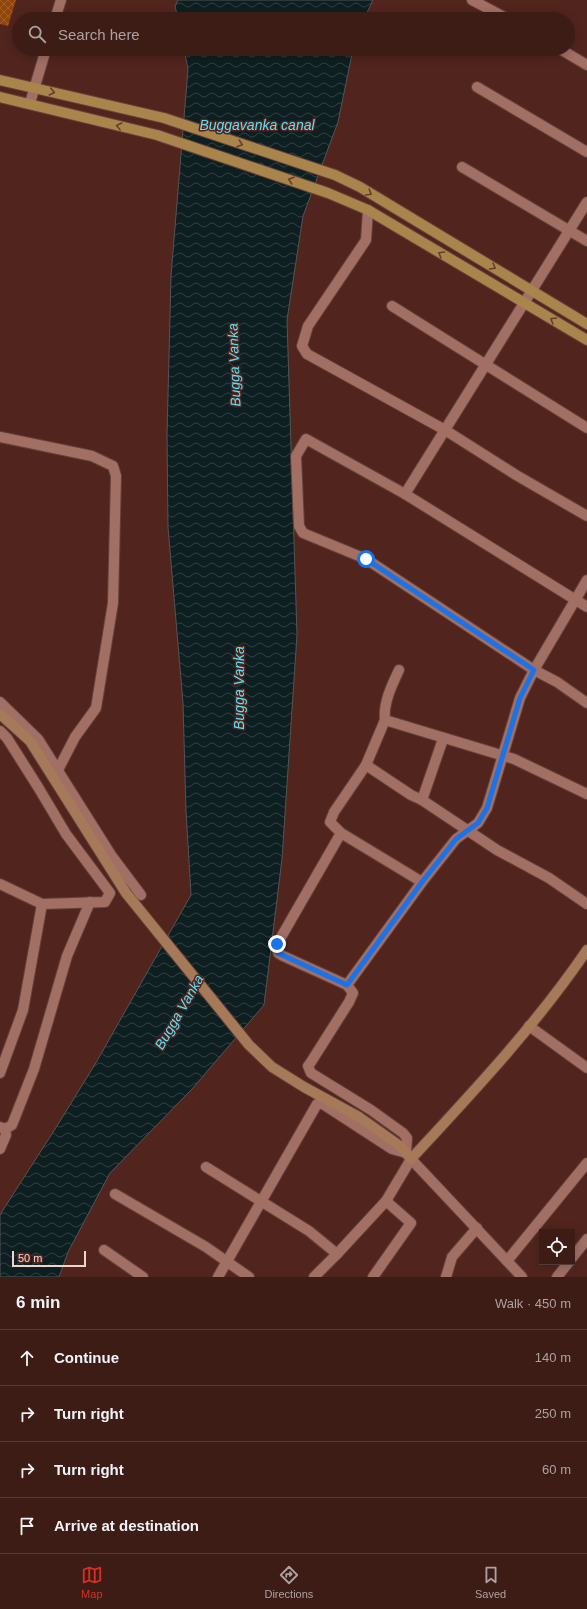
<!DOCTYPE html>
<html lang="en">
<head>
<meta charset="utf-8">
<style>
	:root { --surface:#3d1c16; --page:#44251f; --text:#f1f3f6; --muted:#ada1a1; --line:#563a35; --accent:#d93025 }
	body { margin:0; font-family:Arial,sans-serif; background:var(--page); color:var(--text) }
	.controls { position:absolute; right:12px; bottom:12px; display:grid; overflow:hidden; border-radius:0px; box-shadow:0 2px 10px #0003 }
	.controls button { width:36px; height:36px; display:grid; place-items:center; padding:0; border:0; border-bottom:1px solid var(--line); background:var(--surface); color:var(--text); font:20px sans-serif }
	.scale { position:absolute; left:12px; bottom:10px; width:74px; box-sizing:border-box; padding-left:4px; border:2px solid #f0d3cd; border-top:0; font-size:11px; line-height:14px; white-space:nowrap; color:#f0d3cd; -webkit-text-stroke:3px #51251e; paint-order:stroke }
	.stop { position:absolute; width:12px; height:12px; margin:-9px; border:3px solid #1a73e8; border-radius:50%; background:#fff }
	.stop.end { background:#1a73e8; border-color:#fff; box-shadow:0 1px 4px #0008 }
	.list { margin:0; padding:0; list-style:none }
	h2 { display:flex; justify-content:space-between; align-items:center; height:52px; margin:0; padding:0 16px; font-size:17px }
	h2 small { font-size:13px; font-weight:400; color:var(--muted) }
	.list li { display:grid; grid-template-columns:26px 1fr auto; gap:12px; align-items:center; box-sizing:border-box; height:56px; padding:0 16px; border-top:1px solid var(--line) }
	.list b { display:block; font-size:15px; white-space:nowrap }
	.list em { font-size:13px; font-style:normal; color:var(--muted) }
	.icon { flex:none; width:22px; height:22px; fill:none; stroke:currentColor; stroke-width:2; stroke-linecap:round; stroke-linejoin:round }
	.map { position:relative; flex:none; width:587px; height:1277px; overflow:hidden }
	.search { position:absolute; background:var(--surface); box-shadow:0 2px 10px #0003; left:12px; right:12px; top:12px; height:44px; display:flex; align-items:center; gap:10px; box-sizing:border-box; padding:0 14px; border-radius:22px; color:var(--muted); font-size:15px }
	.sheet { height:276px; background:var(--surface) }
	nav { display:flex; justify-content:space-around; align-items:center; box-sizing:border-box; height:56px; border-top:1px solid var(--line); background:var(--surface); font-size:11px; color:var(--muted) }
	nav a { display:grid; justify-items:center; gap:2px }
	nav .on { color:var(--accent) }
	.map>svg:first-child { display:block }
</style>
</head>
<body>
<div class="map">
<svg width="587" height="1277" viewBox="0 0 587 1277">
	<defs>
		<pattern id="water-waves" width="16" height="10" patternUnits="userSpaceOnUse"><rect width="16" height="10" fill="#0e1f22"/><path d="M0 5q4-4 8 0t8 0" fill="none" stroke="#313f41"/></pattern>
		<pattern id="building-cross-hatch" width="8" height="8" patternUnits="userSpaceOnUse"><rect width="8" height="8" fill="#90460a"/><path d="M0 0l8 8M0 8l8-8" fill="none" stroke="#a0602c"/></pattern>
	</defs>
	<rect width="100%" height="100%" fill="#51251e"/>
	<g fill="url(#water-waves)" stroke="#525555">
		<polygon points="178,0 373,0 364,19 178,19 175,6"/>
		<polygon points="184,49 353,49 338,122 303,216 287,320 297,635 282,859 264,1005 192,1089 110,1173 68,1252 59,1277 0,1277 0,1215 3,1210 57,1126 97,1061 191,895 186,811 183,703 168,527 167,435 171,276 188,69"/>
	</g>
	<polygon fill="url(#building-cross-hatch)" points="0,0 16,0 8,26 0,24"/>
	<g fill="none" stroke-linecap="round" stroke-linejoin="round">
		<defs>
			<g id="minor">
				<polyline points="472,0 508,19"/>
				<polyline points="55,19 61,0"/>
				<polyline points="560,49 587,65"/>
				<polyline points="477,87 587,152"/>
				<polyline points="30,103 46,49"/>
				<polyline points="462,167 587,241"/>
				<polyline points="368,210 366,240 308,326 302,346 307,354 445,430 516,475 587,516"/>
				<polyline points="392,306 587,428"/>
				<polyline points="0,437 92,456 113,466 116,476 113,603 96,708 75,737 58,770"/>
				<polyline points="405,494 587,202"/>
				<polyline points="587,607 405,494 306,439 296,456 299,526 303,533 366,559 534,670 557,682 587,703"/>
				<path d="M399,670c-7,15 -16,33 -14,50l-19,45 -32,47 -4,10 11,11 81,49"/>
				<polyline points="0,702 38,739 111,855 141,895"/>
				<polyline points="385,720 514,759 587,794"/>
				<polyline points="0,731 7,738 38,787 66,834 110,893 105,902 42,904 0,884"/>
				<polyline points="366,765 411,795 422,800 497,850 549,878 587,904"/>
				<polyline points="422,800 443,739"/>
				<polyline points="347,985 422,882 456,839 478,823 487,808 520,698 534,670 587,580"/>
				<polyline points="529,1026 587,1068"/>
				<polyline points="0,1073 23,1010 42,904"/>
				<polyline points="0,1127 5,1129 6,1135 0,1149"/>
				<polyline points="5,1129 12,1125 34,1069 67,956 90,902"/>
				<polyline points="206,1167 309,1231 337,1254"/>
				<polyline points="115,1194 206,1247 249,1277"/>
				<polyline points="104,1250 143,1277"/>
				<polyline points="572,1258 587,1239"/>
				<polyline points="507,1261 587,1163"/>
				<polyline points="218,1277 317,1104 323,1104 329,1108 392,1149 406,1153 407,1138 403,1133 371,1110 311,1073 308,1066 311,1062 349,1002 353,993 347,985 283,956 278,953 277,944 280,939 341,833"/>
				<polyline points="314,1277 337,1254 386,1201 411,1159"/>
				<polyline points="373,1277 411,1223 386,1201"/>
				<polyline points="446,1277 452,1257 477,1228"/>
				<polyline points="557,1277 569,1262"/>
			</g>
			<polyline id="tertiary" points="411,1159 522,1277"/>
			<path id="secondary" d="M0,714l30,27 96,152 123,152 23,22 32,20 55,30 41,29 11,13c62,-67 125,-134 176,-209"/>
			<g id="primary">
				<polyline points="0,80 164,118 335,175 360,187 587,324"/>
				<polyline points="0,97 157,135 328,193 368,210 587,340"/>
			</g>
		</defs>
		<use href="#minor" stroke="#65403a" stroke-width="12"/>
		<use href="#tertiary" stroke="#65403a" stroke-width="12"/>
		<use href="#secondary" stroke="#65403a" stroke-width="12"/>
		<use href="#primary" stroke="#65403a" stroke-width="12"/>
		<use href="#minor" stroke="#a26f65" stroke-width="10"/>
		<use href="#tertiary" stroke="#a26f65" stroke-width="10"/>
		<use href="#secondary" stroke="#a67a58" stroke-width="10"/>
		<use href="#primary" stroke="#aa854b" stroke-width="10"/>
	</g>
	<defs><path id="oneway-chevron" d="M-2-3.5L2.5 0L-2 3.5" fill="none" stroke-width="1.6" stroke-linecap="round" stroke-linejoin="round"/></defs>
	<g stroke="#673d29">
		<use href="#oneway-chevron" transform="translate(52 92) rotate(13)"/>
		<use href="#oneway-chevron" transform="translate(119 126) rotate(-166)"/>
		<use href="#oneway-chevron" transform="translate(240 144) rotate(19)"/>
		<use href="#oneway-chevron" transform="translate(291 180) rotate(-161)"/>
		<use href="#oneway-chevron" transform="translate(369 193) rotate(31)"/>
		<use href="#oneway-chevron" transform="translate(441 254) rotate(-149)"/>
		<use href="#oneway-chevron" transform="translate(493 267) rotate(31)"/>
		<use href="#oneway-chevron" transform="translate(553 320) rotate(-149)"/>
	</g>
	<g fill="none" stroke-linecap="round" stroke-linejoin="round">
		<polyline stroke="#1a73e8" stroke-width="5" points="277,944 278,953 347,985 422,882 456,839 478,823 487,808 520,698 534,670 366,559"/>
	</g>
	<g text-anchor="middle" stroke-width="3" stroke-linejoin="round" paint-order="stroke">
		<g font-size="14" font-style="italic" fill="#5be1f8" stroke="#51251e">
			<text x="257" y="130">Buggavanka canal</text>
			<text transform="translate(234 365) rotate(-92)" y="5">Bugga Vanka</text>
			<text transform="translate(239 688) rotate(-90)" y="5">Bugga Vanka</text>
			<text transform="translate(179 1012) rotate(-60)" y="5">Bugga Vanka</text>
		</g>
	</g>
</svg>
<div class="controls">
<button><svg class="icon" aria-label="locate" viewBox="0 0 24 24"><circle cx="12" cy="12" r="6"/><path d="M12 2v4M12 18v4M2 12h4M18 12h4"/></svg></button>
</div>
<div class="scale">50 m</div>
<div class="stop" style="left:366px;top:559px"></div>
<div class="stop end" style="left:277px;top:944px"></div>
<div class="search"><svg class="icon" aria-label="search" viewBox="0 0 24 24"><circle cx="10" cy="10" r="6"/><path d="M15 15l6 6"/></svg>Search here</div>
</div>
<section class="sheet">
<h2>6 min<small>Walk · 450 m</small></h2>
<ul class="list">
<li><svg class="icon" aria-label="ahead" viewBox="0 0 24 24"><path d="M12 20V5M6 11l6-6 6 6"/></svg><div><b>Continue</b></div><em>140 m</em></li>
<li><svg class="icon" aria-label="right" viewBox="0 0 24 24"><path d="M7 20v-9h11M14 6l5 5-5 5"/></svg><div><b>Turn right</b></div><em>250 m</em></li>
<li><svg class="icon" aria-label="right" viewBox="0 0 24 24"><path d="M7 20v-9h11M14 6l5 5-5 5"/></svg><div><b>Turn right</b></div><em>60 m</em></li>
<li><svg class="icon" aria-label="arrive" viewBox="0 0 24 24"><path d="M6 21V4h12l-3 4 3 4H6"/></svg><div><b>Arrive at destination</b></div></li>
</ul>
</section>
<nav>
<a class="on"><svg class="icon" aria-label="map" viewBox="0 0 24 24"><path d="M3 6l6-2 6 2 6-2v14l-6 2-6-2-6 2zM9 4v14M15 6v14"/></svg>Map</a>
<a><svg class="icon" aria-label="directions" viewBox="0 0 24 24"><path d="M12 3l9 9-9 9-9-9zM9 14v-3h6M13 9l2 2-2 2"/></svg>Directions</a>
<a><svg class="icon" aria-label="saved" viewBox="0 0 24 24"><path d="M7 4h10v16l-5-4-5 4z"/></svg>Saved</a>
</nav>
</body>
</html>
